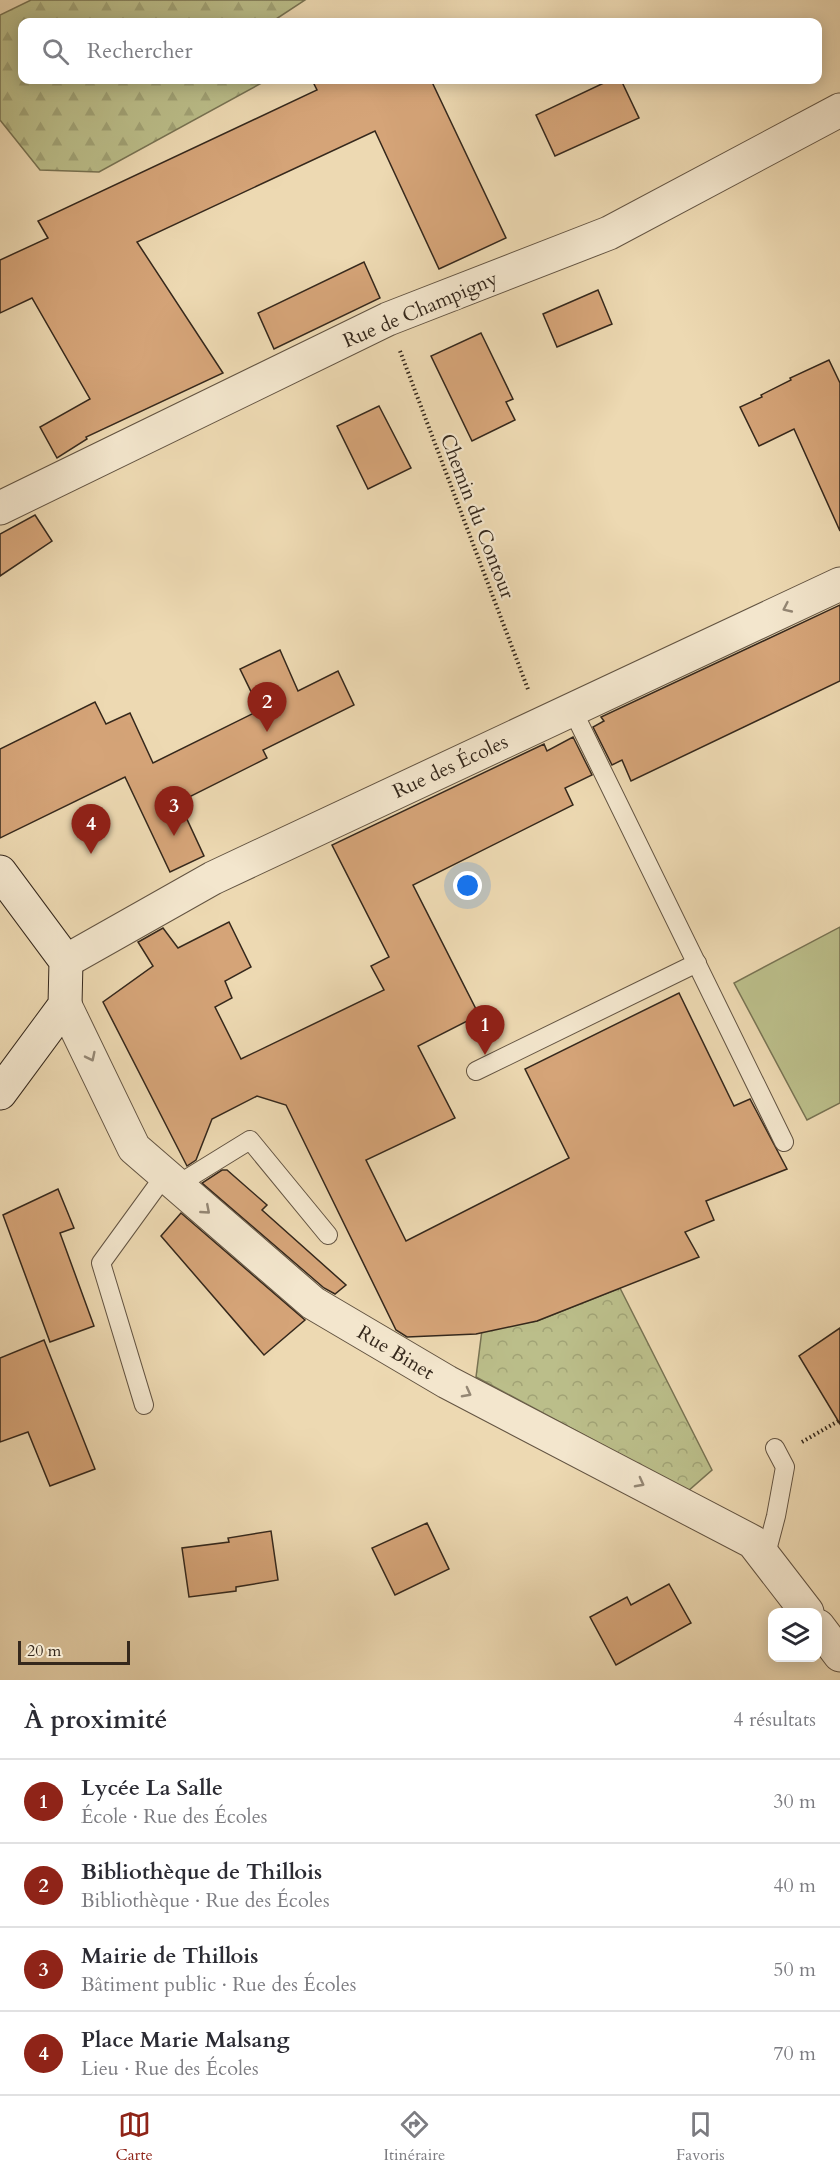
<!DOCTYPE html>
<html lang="fr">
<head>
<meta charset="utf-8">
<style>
	:root { --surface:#fff; --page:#f7f7f7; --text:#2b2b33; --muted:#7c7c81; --line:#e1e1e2; --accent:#8f2418 }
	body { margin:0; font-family:Cardo,serif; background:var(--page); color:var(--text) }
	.controls { position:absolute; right:18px; bottom:18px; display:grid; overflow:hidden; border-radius:12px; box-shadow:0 3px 15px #0003 }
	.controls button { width:54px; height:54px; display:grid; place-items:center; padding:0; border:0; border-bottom:2px solid var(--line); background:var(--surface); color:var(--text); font:30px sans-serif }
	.scale { position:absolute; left:18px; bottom:15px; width:112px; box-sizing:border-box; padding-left:6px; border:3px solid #35281c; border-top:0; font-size:16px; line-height:21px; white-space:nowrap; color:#35281c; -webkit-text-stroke:4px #f3e6cd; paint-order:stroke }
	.you { position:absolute; left:468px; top:886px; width:21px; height:21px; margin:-15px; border:4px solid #fff; border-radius:50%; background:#1a73e8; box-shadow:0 0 0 9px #1a73e833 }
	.badge { display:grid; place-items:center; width:39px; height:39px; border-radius:50%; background:var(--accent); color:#fff; font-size:20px; font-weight:700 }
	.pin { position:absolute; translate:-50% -50px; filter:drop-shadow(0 2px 3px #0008) }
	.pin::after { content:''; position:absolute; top:32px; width:21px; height:18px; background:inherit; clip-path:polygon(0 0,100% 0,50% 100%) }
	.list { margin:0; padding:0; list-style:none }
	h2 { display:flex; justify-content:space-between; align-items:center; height:78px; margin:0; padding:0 24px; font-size:26px }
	h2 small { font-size:20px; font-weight:400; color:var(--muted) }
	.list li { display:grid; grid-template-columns:39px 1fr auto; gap:18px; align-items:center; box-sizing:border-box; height:84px; padding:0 24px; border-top:2px solid var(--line) }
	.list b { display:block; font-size:22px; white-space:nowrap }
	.list p { margin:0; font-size:20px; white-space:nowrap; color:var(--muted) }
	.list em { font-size:20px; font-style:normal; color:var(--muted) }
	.icon { flex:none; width:33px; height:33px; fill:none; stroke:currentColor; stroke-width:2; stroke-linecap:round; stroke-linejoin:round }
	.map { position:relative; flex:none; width:840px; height:1680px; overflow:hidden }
	.search { position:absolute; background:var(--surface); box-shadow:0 3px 15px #0003; left:18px; right:18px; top:18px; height:66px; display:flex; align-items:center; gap:15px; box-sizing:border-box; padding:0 21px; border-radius:12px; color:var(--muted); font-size:22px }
	.sheet { height:414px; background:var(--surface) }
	nav { display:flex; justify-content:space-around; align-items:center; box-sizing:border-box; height:84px; border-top:2px solid var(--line); background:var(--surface); font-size:16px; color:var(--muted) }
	nav a { display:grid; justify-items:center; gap:3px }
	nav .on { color:var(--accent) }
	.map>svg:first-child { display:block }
</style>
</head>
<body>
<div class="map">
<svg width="840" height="1680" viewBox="0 0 840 1680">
	<defs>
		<pattern id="forest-firs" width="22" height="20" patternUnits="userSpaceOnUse" patternTransform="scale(1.5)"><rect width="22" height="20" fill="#bbbe8a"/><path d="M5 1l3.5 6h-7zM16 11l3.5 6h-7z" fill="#a1a376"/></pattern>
		<pattern id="park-crowns" width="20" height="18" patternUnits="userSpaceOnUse" patternTransform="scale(1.5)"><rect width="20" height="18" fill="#bbbe8a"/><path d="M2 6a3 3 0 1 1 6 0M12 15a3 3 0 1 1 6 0" fill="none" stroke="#a1a376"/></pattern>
	</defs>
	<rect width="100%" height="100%" fill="#edd9b2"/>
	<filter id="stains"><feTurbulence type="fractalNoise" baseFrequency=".00333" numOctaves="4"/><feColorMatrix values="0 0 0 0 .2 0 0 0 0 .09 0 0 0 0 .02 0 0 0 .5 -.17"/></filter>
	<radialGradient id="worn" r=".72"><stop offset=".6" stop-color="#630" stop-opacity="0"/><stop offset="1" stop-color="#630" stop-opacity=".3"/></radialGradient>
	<polygon fill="url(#forest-firs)" stroke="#787353" stroke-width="1.5" points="31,0 305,0 273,21 273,22 22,22 22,80 267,80 99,172 40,170 0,120 0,15"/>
	<polygon fill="url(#park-crowns)" stroke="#787353" stroke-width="1.5" points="620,1288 712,1470 688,1491 476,1377 482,1330 537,1321"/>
	<polygon fill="#bbbe8a" stroke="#787353" stroke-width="1.5" points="840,927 840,1103 807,1120 734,983"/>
	<g fill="#d5a478" stroke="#35281c" stroke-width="1.5">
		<polygon points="312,80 431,80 506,238 439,269 375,131 137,242 223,373 86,437 87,439 57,458 40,427 90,399 32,298 0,313 0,260 48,238 38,221 317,90"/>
		<polygon points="610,80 621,80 639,118 555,156 536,115"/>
		<polygon points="364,262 380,298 274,349 258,313"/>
		<polygon points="598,290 612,324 557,347 543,314"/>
		<polygon points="481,333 513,399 506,402 515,420 472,441 431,356"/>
		<polygon points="829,360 840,383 840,531 794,429 759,446 740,407 762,397 761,395 791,380 790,378"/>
		<polygon points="379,406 411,468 368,489 337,426"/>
		<polygon points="35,515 52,541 0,576 0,534"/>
		<polygon points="840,605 840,681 631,781 622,760 612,765 593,727 604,721 601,717"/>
		<polygon points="280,650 298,691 338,671 354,705 263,750 267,758 179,802 204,856 170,872 125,777 0,838 0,749 95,702 106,724 130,713 153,763 260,710 240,669"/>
		<polygon points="573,737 592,775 565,788 573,805 413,885 479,1015 418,1046 455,1118 366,1160 406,1241 569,1158 525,1069 679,993 734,1106 750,1099 787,1169 706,1201 714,1220 685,1232 699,1257 537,1321 476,1334 407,1337 396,1330 286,1105 257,1096 212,1119 196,1160 187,1166 103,1002 153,966 138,942 140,941 163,928 178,948 229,922 251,967 225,981 232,998 215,1007 241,1059 384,990 371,966 389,957 332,845 544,744 547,751"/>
		<polygon points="222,1170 227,1170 267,1205 262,1210 346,1285 335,1294 324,1288 202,1183"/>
		<polygon points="58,1189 74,1228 60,1233 94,1326 50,1342 3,1215"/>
		<polygon points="181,1213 305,1320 264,1355 161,1236"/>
		<polygon points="840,1328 840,1424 799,1356"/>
		<polygon points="44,1340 95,1469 50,1486 28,1432 0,1442 0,1358"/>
		<polygon points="427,1523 449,1569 395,1595 372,1548"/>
		<polygon points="271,1531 278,1580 236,1587 236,1591 189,1597 182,1548 229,1542 228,1538"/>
		<polygon points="669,1584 691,1623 616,1665 590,1617 627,1597 631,1605"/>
	</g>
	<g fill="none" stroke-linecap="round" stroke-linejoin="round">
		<defs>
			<g id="lane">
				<polyline points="572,709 784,1142"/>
				<polyline points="476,1071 697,963"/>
				<polyline points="177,1185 250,1140 328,1235"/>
				<polyline points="144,1405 101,1263 165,1175"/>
				<polyline points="765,1558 776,1516 785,1467 775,1448"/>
			</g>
			<g id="street">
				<polyline points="0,508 388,319 609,233 840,110"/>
				<polyline points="66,961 213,878 840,584"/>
				<polyline points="65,1005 134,1148 313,1303 447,1382 753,1542 807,1612"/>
				<polyline points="818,1626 840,1655"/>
			</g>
			<polyline id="secondary" points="0,872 66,961 65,1005 0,1093"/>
		</defs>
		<use href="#lane" stroke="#635442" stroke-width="20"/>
		<use href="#street" stroke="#635442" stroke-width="35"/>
		<use href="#secondary" stroke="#35281c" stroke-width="35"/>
		<g stroke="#35281c" stroke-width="4" stroke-dasharray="1.5 3" stroke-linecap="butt">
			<polyline points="400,351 529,692"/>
			<polyline points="802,1442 840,1420"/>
		</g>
		<use href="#lane" stroke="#f3e6cd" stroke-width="18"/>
		<use href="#street" stroke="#f3e6cd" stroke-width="33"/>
		<use href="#secondary" stroke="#f3e6cd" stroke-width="33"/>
	</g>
	<defs><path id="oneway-chevron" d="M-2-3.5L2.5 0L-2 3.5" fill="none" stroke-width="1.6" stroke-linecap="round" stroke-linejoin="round" transform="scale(1.5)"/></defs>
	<g stroke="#948774">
		<use href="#oneway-chevron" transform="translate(787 608) rotate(155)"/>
		<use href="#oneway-chevron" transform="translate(91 1057) rotate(64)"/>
		<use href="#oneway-chevron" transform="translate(206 1210) rotate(41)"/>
		<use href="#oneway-chevron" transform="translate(467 1393) rotate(28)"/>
		<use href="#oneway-chevron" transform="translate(640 1483) rotate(28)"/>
	</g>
	<g text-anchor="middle" stroke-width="4.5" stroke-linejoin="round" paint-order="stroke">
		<g font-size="20" fill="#35281c" stroke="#f3e6cd">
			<text transform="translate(420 309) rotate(-23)" y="7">Rue de Champigny</text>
			<text transform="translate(478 516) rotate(69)" y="7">Chemin du Contour</text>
			<text transform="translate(450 766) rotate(-25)" y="7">Rue des Écoles</text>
			<text transform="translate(396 1352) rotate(31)" y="7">Rue Binet</text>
		</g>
	</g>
	<rect width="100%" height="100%" filter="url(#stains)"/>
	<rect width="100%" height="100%" fill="url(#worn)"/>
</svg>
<div class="controls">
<button><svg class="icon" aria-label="layers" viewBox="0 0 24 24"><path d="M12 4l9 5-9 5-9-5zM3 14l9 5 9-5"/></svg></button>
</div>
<div class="scale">20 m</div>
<div class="you"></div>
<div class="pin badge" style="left:485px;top:1055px">1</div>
<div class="pin badge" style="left:267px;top:732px">2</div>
<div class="pin badge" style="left:174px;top:836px">3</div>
<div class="pin badge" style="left:91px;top:854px">4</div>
<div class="search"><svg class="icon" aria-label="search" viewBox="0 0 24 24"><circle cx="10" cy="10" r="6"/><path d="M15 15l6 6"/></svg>Rechercher</div>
</div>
<section class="sheet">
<h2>À proximité<small>4 résultats</small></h2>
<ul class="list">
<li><span class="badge">1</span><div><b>Lycée La Salle</b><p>École · Rue des Écoles</p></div><em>30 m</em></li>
<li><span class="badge">2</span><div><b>Bibliothèque de Thillois</b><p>Bibliothèque · Rue des Écoles</p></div><em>40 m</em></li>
<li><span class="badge">3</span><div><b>Mairie de Thillois</b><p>Bâtiment public · Rue des Écoles</p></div><em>50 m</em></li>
<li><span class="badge">4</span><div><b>Place Marie Malsang</b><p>Lieu · Rue des Écoles</p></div><em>70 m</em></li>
</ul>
</section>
<nav>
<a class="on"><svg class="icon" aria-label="map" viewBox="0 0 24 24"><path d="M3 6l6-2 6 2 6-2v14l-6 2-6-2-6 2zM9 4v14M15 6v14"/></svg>Carte</a>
<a><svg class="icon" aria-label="directions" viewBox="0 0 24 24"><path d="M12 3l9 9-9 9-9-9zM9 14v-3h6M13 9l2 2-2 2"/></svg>Itinéraire</a>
<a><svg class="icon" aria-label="saved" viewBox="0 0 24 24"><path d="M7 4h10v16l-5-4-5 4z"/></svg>Favoris</a>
</nav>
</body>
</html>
